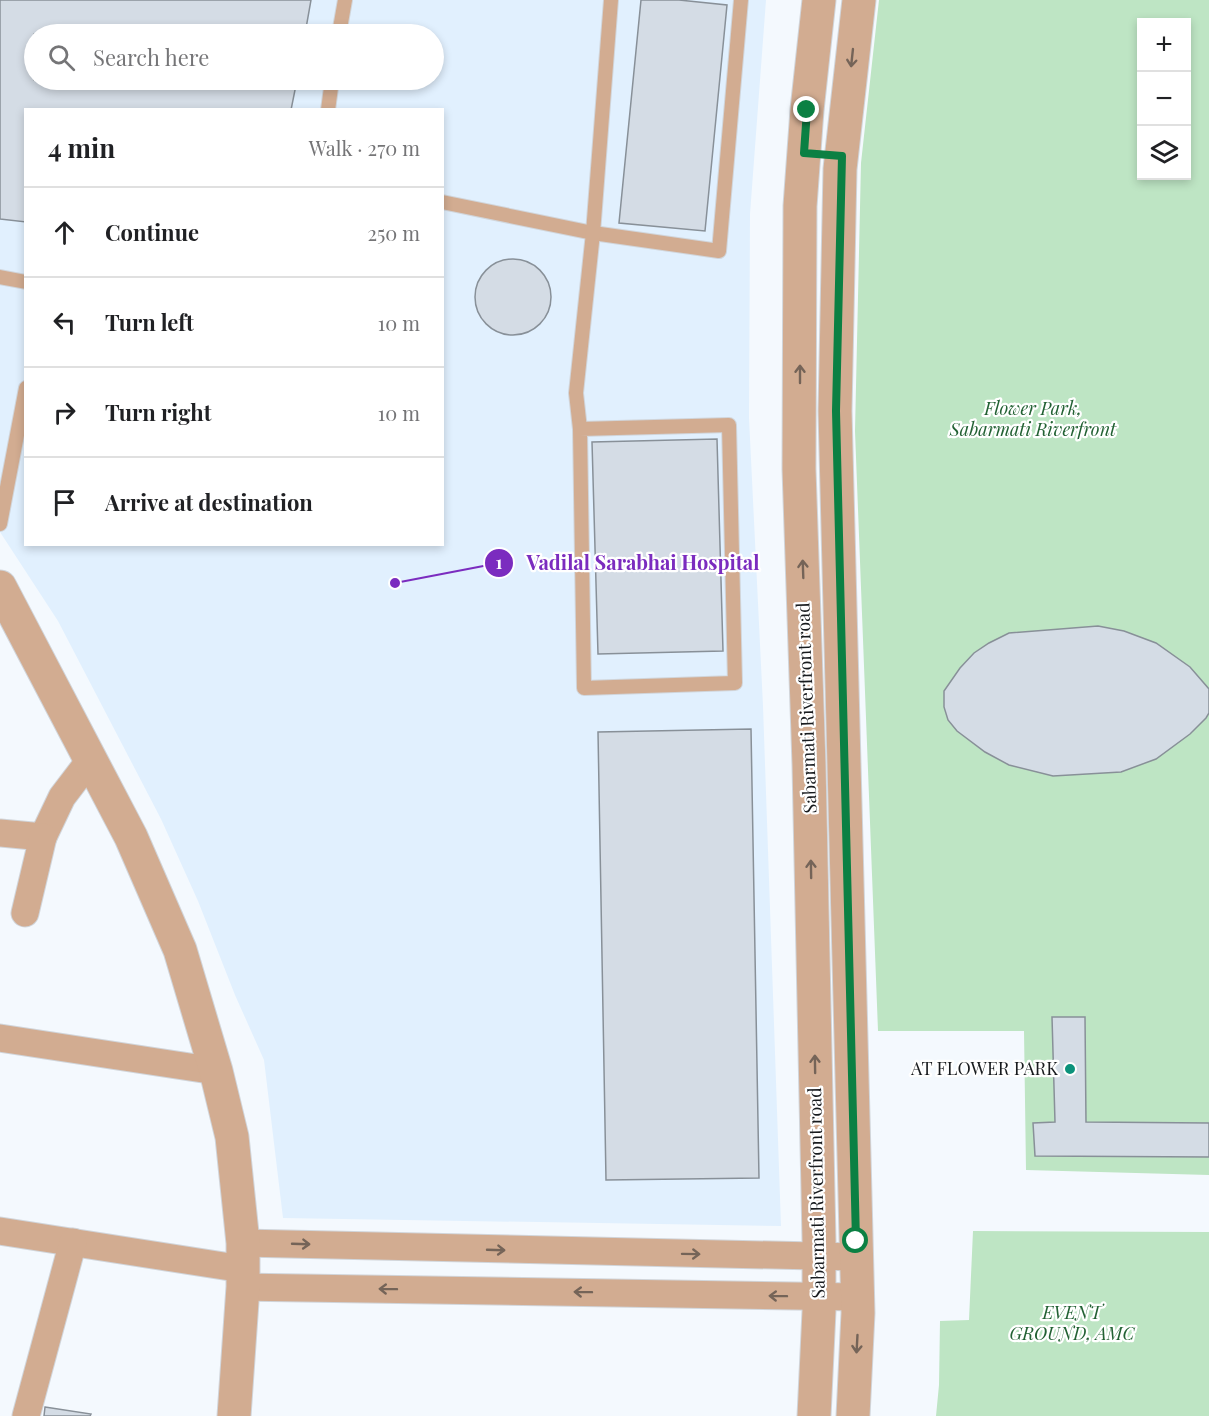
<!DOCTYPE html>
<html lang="en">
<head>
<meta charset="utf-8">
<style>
	:root { --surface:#fff; --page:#f2f2f2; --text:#202124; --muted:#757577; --line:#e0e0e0 }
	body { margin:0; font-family:"Playfair Display",serif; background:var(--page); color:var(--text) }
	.controls { position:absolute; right:18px; top:18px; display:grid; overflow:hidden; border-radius:0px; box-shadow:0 3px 9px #0003 }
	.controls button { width:54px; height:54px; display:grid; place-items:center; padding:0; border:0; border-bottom:2px solid var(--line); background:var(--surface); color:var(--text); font:30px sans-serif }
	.stop { position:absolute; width:18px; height:18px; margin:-14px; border:4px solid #0b8043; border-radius:50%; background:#fff }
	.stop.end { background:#0b8043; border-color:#fff; box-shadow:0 2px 6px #0008 }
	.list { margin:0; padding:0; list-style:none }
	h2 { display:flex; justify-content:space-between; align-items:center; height:78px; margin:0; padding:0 24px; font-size:26px }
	h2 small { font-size:20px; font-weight:400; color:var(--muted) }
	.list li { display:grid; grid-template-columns:39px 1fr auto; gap:18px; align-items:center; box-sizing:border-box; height:90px; padding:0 24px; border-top:2px solid var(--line) }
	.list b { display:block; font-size:22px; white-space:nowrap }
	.list em { font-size:20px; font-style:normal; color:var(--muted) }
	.icon { flex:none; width:33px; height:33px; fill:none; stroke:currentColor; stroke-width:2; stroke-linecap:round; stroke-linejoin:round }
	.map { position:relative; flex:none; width:1209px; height:1416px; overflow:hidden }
	.search { position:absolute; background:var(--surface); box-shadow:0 3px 9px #0003; left:24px; top:24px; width:420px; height:66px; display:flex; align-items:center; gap:15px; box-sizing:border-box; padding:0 21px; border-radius:33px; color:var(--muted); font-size:22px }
	.panel { position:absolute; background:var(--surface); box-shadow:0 3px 9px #0003; left:24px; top:108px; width:420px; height:438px; border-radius:0px }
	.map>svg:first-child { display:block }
</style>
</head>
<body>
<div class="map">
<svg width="1209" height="1416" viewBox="0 0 1209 1416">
	<rect width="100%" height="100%" fill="#f4f9fe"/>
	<path fill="#e1f0fe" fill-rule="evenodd" d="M0,0h766l-16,214 -1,204 14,288 18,520 -498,-8 -19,-158 -29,-65 -37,-94 -37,-82 -103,-198 -58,-89zM34,34h400v46h-400zM26,110h416v434h-416z"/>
	<g fill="#bee5c4" fill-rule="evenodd">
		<path d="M879,0h330v1175l-183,-5 -2,-139h-146l-23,-600 6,-268zM1142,22h44v154h-44z"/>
		<polygon points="973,1231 1209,1232 1209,1416 936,1416 939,1385 940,1321 969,1320"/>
	</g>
	<g fill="#d4dce5" stroke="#889098" stroke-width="1.5">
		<polygon points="0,0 311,0 305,34 34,34 34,80 297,80 291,110 26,110 26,222 0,219"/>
		<polygon points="641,0 679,0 727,5 705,231 619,223"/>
		<circle cx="513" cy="297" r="38"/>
		<polygon points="717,439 723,651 598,654 592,442"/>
		<polygon points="1098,626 1124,631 1156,643 1190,667 1209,689 1209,713 1206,718 1190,734 1156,759 1121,772 1053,776 1009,765 985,752 957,731 948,720 944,707 944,691 960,668 974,653 989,643 1009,633"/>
		<polygon points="751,729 759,1178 606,1180 598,732"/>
		<polygon points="1052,1017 1085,1017 1086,1122 1209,1123 1209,1157 1035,1156 1033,1123 1055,1122"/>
		<polygon points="45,1407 91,1414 90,1416 44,1416"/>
	</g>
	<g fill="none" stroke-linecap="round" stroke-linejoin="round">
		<defs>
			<g id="service">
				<polyline points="339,34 345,0"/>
				<polyline points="328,110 332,80"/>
				<polyline points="442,202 593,233 719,251 741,0"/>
				<polyline points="0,277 26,282"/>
				<polyline points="580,429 729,425 735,683 584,688 580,429 576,393 593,233 611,0"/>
				<polyline points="0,524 26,388"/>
			</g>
			<g id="minor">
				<polyline points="0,833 43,837 62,797 91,759"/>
				<polyline points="25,913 43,837"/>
				<polyline points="0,1038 216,1071"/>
				<polyline points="0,1231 243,1269"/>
				<polyline points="243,1243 857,1257"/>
				<polyline points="243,1287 858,1297"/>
				<polyline points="26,1416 73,1242"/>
			</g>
			<g id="tertiary">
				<polyline points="0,587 131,837 180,950 216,1071 232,1137 243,1243 243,1287 234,1416"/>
				<polyline points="814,1416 819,1311 819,1240 809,765 799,469 800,206 807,110 819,0"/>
				<polyline points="853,1416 858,1313 835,411 840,169 859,0"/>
			</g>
		</defs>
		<use href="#service" stroke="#d1d5da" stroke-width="16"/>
		<use href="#minor" stroke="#d1d5da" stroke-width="29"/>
		<use href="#tertiary" stroke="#d1d5da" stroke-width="35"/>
		<use href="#service" stroke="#d2ac91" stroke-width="14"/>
		<use href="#minor" stroke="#d2ac91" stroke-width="27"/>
		<use href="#tertiary" stroke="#d2ac91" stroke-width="33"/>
	</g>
	<defs><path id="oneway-shaft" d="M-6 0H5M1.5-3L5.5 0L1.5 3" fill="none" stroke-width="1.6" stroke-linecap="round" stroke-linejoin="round" transform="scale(1.5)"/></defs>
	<g stroke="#756458">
		<use href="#oneway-shaft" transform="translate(852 58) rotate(96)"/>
		<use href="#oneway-shaft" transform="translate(800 374) rotate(-90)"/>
		<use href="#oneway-shaft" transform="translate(803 569) rotate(-92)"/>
		<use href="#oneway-shaft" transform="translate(811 869) rotate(-91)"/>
		<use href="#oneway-shaft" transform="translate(815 1064) rotate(-91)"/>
		<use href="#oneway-shaft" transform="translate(301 1244) rotate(2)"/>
		<use href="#oneway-shaft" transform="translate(496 1250) rotate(2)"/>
		<use href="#oneway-shaft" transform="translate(691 1254) rotate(1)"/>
		<use href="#oneway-shaft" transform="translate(388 1289) rotate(-179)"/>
		<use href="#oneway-shaft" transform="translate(583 1292) rotate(-179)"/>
		<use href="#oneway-shaft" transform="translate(778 1296) rotate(-179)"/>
		<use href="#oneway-shaft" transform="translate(857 1344) rotate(93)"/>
	</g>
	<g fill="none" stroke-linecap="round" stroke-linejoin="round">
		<polyline stroke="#0b8043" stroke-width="8" points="807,110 804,153 842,156 836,411 856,1241"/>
	</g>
	<circle fill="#0b927b" stroke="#fff" stroke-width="2" cx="1070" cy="1069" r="6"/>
	<g text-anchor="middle" stroke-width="4.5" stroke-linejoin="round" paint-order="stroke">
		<g font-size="18" font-style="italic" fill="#226133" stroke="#fff">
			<text x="1033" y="415">Flower Park,<tspan x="1033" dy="21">Sabarmati Riverfront</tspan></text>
			<text x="1072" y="1319">EVENT<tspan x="1072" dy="21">GROUND, AMC</tspan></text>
		</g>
		<g font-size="18" fill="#181b1e" stroke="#fff">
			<text transform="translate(807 708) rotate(-92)" y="6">Sabarmati Riverfront road</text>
			<text transform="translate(817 1193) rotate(-91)" y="6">Sabarmati Riverfront road</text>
		</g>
		<g font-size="18" fill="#181b1e" stroke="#fff" text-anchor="end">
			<text x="1058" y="1075">AT FLOWER PARK</text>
		</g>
	</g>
	<path fill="none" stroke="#7b2cbf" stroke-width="2" d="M395 583L499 563"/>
	<g fill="#7b2cbf" stroke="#fff" stroke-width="2">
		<circle cx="395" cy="583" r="6"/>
		<circle cx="499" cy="563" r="15"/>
	</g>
	<g font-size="18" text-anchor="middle" font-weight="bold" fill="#fff">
		<text x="499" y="569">1</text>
	</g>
	<g font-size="20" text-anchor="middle" font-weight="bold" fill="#7b2cbf" stroke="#fff" stroke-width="4.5" stroke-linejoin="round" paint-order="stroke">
		<text x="643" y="570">Vadilal Sarabhai Hospital</text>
	</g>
</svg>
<div class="controls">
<button>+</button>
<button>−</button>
<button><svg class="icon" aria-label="layers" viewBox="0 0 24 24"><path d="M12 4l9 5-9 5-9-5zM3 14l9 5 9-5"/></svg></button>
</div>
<div class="stop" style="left:856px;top:1241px"></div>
<div class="stop end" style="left:807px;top:110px"></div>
<div class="search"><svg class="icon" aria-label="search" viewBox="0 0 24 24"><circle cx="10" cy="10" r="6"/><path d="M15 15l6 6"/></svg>Search here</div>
<section class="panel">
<h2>4 min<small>Walk · 270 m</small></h2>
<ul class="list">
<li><svg class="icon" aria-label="ahead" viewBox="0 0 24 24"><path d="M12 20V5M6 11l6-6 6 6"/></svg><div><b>Continue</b></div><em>250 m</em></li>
<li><svg class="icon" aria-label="left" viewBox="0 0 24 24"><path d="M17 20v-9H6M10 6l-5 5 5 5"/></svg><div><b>Turn left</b></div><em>10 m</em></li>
<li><svg class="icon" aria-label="right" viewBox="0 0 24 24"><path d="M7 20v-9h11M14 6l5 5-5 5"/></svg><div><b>Turn right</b></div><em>10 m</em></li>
<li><svg class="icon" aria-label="arrive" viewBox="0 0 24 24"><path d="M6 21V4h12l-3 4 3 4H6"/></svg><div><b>Arrive at destination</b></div></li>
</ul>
</section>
</div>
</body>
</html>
